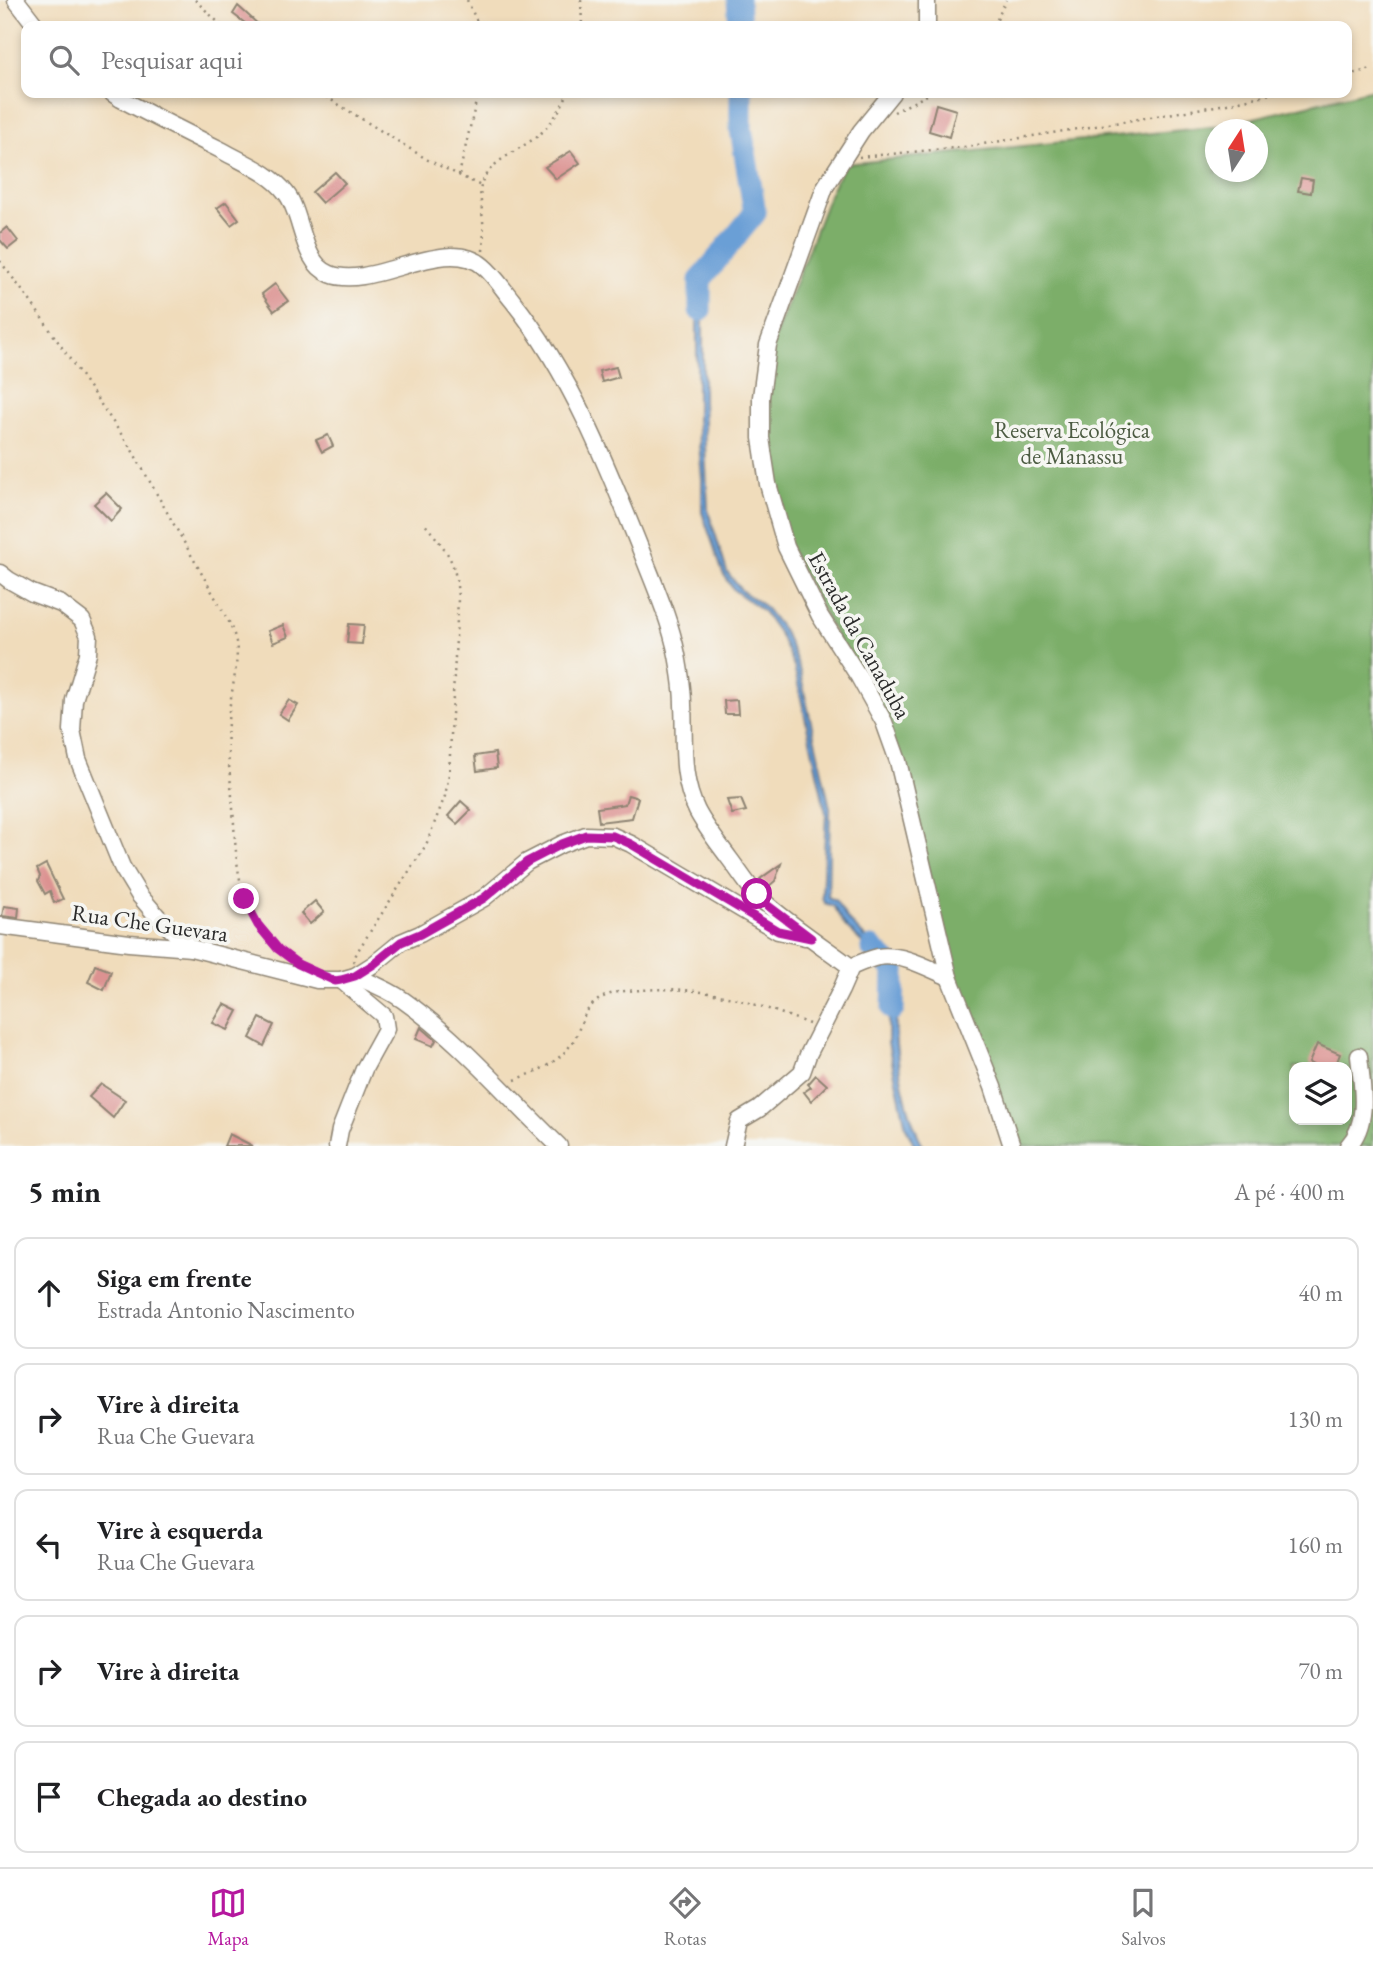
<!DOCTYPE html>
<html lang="pt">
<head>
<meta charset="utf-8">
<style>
	:root { --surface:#fff; --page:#f2f2f2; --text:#202124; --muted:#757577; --line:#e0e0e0; --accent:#b5179e }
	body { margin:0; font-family:"EB Garamond",serif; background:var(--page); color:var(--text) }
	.controls { position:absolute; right:21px; bottom:21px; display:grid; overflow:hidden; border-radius:14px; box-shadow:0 4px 10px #0003 }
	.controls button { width:63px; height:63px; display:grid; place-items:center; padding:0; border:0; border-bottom:2px solid var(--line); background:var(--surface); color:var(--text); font:35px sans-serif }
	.compass { position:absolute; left:1205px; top:119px; width:63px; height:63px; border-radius:50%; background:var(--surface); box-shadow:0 4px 10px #0003; rotate:12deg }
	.stop { position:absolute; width:21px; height:21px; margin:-16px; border:5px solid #b5179e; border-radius:50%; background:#fff }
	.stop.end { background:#b5179e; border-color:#fff; box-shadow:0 2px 7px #0008 }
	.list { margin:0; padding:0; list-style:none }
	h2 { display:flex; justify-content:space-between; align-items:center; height:91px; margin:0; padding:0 28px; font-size:30px }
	h2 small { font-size:23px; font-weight:400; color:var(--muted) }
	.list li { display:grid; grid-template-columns:46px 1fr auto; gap:21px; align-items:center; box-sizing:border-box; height:112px; margin:0 14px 14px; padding:0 14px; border:2px solid var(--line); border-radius:14px }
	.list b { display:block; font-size:26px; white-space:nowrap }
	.list p { margin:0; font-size:23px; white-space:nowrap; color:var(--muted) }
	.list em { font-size:23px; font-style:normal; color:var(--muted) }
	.icon { flex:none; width:38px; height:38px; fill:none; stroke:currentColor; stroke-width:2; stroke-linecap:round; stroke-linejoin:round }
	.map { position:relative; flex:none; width:1373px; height:1146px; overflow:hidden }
	.search { position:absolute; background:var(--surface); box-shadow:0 4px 10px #0003; left:21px; right:21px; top:21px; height:77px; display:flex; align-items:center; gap:18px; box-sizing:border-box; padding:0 24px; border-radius:14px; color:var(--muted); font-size:26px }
	.sheet { height:721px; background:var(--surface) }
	nav { display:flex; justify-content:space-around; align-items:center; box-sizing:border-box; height:98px; border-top:2px solid var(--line); background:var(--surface); font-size:19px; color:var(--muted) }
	nav a { display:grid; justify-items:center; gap:4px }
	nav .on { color:var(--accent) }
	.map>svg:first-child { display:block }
</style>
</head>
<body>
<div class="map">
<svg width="1373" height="1146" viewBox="0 0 1373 1146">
	<rect width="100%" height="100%" fill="#f6f6f2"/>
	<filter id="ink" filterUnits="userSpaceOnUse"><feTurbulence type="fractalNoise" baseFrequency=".0143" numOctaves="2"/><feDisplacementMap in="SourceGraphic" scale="14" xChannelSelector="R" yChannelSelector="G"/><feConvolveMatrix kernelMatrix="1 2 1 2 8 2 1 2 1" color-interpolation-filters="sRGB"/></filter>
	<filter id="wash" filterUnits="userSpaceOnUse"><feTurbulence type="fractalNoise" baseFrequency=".00686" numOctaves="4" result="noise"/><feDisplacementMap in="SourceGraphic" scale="28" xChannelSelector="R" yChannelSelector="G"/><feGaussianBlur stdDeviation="1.57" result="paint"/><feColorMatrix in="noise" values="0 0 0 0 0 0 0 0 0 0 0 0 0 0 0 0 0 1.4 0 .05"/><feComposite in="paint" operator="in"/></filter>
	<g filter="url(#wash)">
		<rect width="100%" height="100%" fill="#f0dcbb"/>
		<path fill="#7bae69" stroke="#536c4a" stroke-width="2" fill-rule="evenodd" d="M1373,89v1057h-359l-63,-172 -48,-209 -116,-222 -23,-107 7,-89 60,-157 14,-26 377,-38zM1216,130h42v42h-42zM1294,1067h53v53h-53z"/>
		<g fill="#6a9fd6" stroke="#4a6580" stroke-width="2">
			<polygon points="697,278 703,281 703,402 708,511 727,572 742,591 764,606 784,632 798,664 830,808 828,897 836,901 847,919 899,972 889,968 846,927 833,906 824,903 822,897 826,813 794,666 780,635 762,610 734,590 723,573 702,512 702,479 697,418"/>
			<path d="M889,978l10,1c-1,21 -5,45 -3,66 4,34 12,71 27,101h-8l-9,-19 -18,-84z"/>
		</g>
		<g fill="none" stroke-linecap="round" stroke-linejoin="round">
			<g stroke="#6a9fd6" stroke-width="23">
				<polyline points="738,0 740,26"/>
				<polyline points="700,310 700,280 755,213 741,129 741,93"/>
				<polyline points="872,948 894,969 893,1009"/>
			</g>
		</g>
		<g id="blocks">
			<g fill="#dc9291">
				<polygon points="238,6 260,26 249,26 233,14"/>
				<polygon points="936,104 956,110 949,137 929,131"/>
				<polygon points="571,151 580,163 556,179 545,167"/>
				<polygon points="335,172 345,183 322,203 312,192"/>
				<polygon points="1301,178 1313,180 1311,193 1298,191"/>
				<polygon points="226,202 239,219 231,225 217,208"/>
				<polygon points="7,227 18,241 8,249 0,240 0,233"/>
				<polygon points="275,284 288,301 274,311 262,294"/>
				<polygon points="616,367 619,377 602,382 599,371"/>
				<polygon points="328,435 333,446 322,452 316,440"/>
				<polygon points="106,493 122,509 111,521 94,504"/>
				<polygon points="349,624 364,625 362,644 347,643"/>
				<polygon points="283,625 288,637 273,643 268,631"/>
				<polygon points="289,700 298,705 288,720 279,714"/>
				<polygon points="737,700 738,714 725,714 724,701"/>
				<polygon points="495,753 497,768 477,771 475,756"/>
				<polygon points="628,795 638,798 632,818 599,822 597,808 625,804"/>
				<polygon points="741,799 746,811 732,814 727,800"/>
				<polygon points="461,801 471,810 457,824 448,816"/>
				<polygon points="46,864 63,899 54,903 50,891 45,894 38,881 40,876 37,869"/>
				<polygon points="781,864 775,881 768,887 760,879"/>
				<polygon points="315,901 324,912 310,924 301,913"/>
				<polygon points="4,906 19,908 18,918 2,916"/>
				<polygon points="95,965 111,971 104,990 88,982"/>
				<polygon points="224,1004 238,1011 228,1030 213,1023"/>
				<polygon points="260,1018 274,1025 264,1046 250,1038"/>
				<polygon points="421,1027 436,1040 433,1046 416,1039"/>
				<polygon points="1317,1044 1340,1054 1335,1067 1319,1067 1309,1063"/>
				<polygon points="816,1075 827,1085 811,1101 804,1092 811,1087 808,1084"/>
				<polygon points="101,1084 125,1100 113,1118 89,1097"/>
				<polygon points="229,1134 253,1146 224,1146"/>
			</g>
		</g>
	</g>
	<g filter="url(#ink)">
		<use href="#blocks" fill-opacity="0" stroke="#8e8473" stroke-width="2"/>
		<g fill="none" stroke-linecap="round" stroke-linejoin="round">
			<defs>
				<g id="minor">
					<polyline points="16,0 36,26"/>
					<polyline points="927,26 927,0"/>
					<path d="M112,93l9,6c34,18 68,35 102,52 21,12 48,22 63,42 17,21 15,70 44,81 42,17 115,-40 153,-8 11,9 20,23 29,34 59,74 95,165 130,253 13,33 28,67 35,102 3,16 6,33 6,50 2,36 -3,72 14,106 9,17 21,32 32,47 13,17 23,35 40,48 26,22 55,41 82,61"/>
					<polyline points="892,93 861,131 825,187 768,345 761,397 761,438 768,484 786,547 820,616 859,677 884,722 898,761 949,977 993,1087 1012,1146"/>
					<polyline points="0,573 9,580 32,593 61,604 82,620 89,636 88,654 74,700 72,730 78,759 122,867 139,895 157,916 191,948"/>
					<polyline points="0,926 129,943 191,948 317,980 341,980 355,976 374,964 401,942 420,934 484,898 527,862 562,844 586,835 613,836 631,844 778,931 805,937"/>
					<path d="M355,976c16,7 33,13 48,24 58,41 105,97 156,146"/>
					<polyline points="337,1146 340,1130 364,1069 386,1029 384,1016 341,980"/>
					<path d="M733,1146l6,-25 20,-12 43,-37 6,-17 33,-65 10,-23c9,-4 18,-8 27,-10 24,-4 50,11 71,20"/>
					<path d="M1348,1146c22,-23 14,-61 11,-90"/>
				</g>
			</defs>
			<use href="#minor" stroke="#8e8473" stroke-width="19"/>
			<g stroke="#8e8473" stroke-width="2.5" stroke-dasharray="2 5" stroke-linecap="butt">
				<polyline points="195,0 222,26"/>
				<polyline points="467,0 479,26"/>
				<polyline points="581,0 582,26"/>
				<polyline points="994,26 1006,0"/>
				<polyline points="1347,75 1368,70 1373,67"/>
				<polyline points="320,93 428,160 481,186"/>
				<polyline points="894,112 931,93"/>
				<polyline points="859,157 964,147 1127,121 1227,104 1274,93"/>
				<polyline points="459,175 478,93"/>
				<path d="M483,251c1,-13 1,-25 -1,-38 0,-8 -3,-19 -1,-27 4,-24 43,-37 60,-53 12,-11 20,-25 27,-40"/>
				<path d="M0,261l31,41 101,148 97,172c2,6 6,13 7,20 4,20 -7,57 -8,80 -2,29 3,58 5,86 4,61 3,110 57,150"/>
				<path d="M353,962l4,-10 69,-107 19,-49 4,-22 9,-175c-2,-40 -10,-47 -35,-77"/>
				<path d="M515,1080c23,-9 47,-18 60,-42 6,-12 7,-23 17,-33 15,-14 31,-14 50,-15 61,-5 111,12 167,34"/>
			</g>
			<use href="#minor" stroke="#fff" stroke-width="16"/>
		</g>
	</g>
	<g fill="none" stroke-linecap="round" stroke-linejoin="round" filter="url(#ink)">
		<polyline stroke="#b5179e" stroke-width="9" points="244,899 258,925 278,949 298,964 335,981 341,980 355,976 374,964 401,942 420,934 484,898 527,862 562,844 586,835 613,836 631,844 778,931 811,938 767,905 757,894"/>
	</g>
	<g text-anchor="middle" stroke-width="7" stroke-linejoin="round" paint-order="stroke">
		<g font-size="23" fill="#4c5b42" stroke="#f6f6f2">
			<text x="1072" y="438">Reserva Ecológica<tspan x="1072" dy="26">de Manassu</tspan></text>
		</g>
		<g font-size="23" fill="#2b2b2b" stroke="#f6f6f2">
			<text transform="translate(860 635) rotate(61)" y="8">Estrada da Canaduba</text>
			<text transform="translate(150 923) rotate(8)" y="8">Rua Che Guevara</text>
		</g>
	</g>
</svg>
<div class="controls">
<button><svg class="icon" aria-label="layers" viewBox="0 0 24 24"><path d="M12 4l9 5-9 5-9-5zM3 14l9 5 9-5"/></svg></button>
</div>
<svg class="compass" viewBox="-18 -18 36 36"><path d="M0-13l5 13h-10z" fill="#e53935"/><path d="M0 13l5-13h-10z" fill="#757577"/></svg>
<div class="stop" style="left:757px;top:894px"></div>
<div class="stop end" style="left:244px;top:899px"></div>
<div class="search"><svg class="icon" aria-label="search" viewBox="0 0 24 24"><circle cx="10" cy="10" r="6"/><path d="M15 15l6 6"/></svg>Pesquisar aqui</div>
</div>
<section class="sheet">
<h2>5 min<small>A pé · 400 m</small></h2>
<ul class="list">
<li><svg class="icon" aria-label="ahead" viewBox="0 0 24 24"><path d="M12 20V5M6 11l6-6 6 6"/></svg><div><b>Siga em frente</b><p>Estrada Antonio Nascimento</p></div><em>40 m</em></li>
<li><svg class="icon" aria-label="right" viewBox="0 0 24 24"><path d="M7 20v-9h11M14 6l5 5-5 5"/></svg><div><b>Vire à direita</b><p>Rua Che Guevara</p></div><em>130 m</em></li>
<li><svg class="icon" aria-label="left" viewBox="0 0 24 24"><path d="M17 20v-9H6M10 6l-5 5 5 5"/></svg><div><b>Vire à esquerda</b><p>Rua Che Guevara</p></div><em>160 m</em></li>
<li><svg class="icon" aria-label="right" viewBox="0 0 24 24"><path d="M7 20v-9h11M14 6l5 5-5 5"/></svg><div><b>Vire à direita</b></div><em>70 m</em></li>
<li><svg class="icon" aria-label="arrive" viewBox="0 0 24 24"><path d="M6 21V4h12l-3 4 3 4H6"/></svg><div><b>Chegada ao destino</b></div></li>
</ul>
</section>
<nav>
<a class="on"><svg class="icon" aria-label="map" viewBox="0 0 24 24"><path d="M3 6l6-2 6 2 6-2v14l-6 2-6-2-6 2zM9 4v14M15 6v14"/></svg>Mapa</a>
<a><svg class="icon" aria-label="directions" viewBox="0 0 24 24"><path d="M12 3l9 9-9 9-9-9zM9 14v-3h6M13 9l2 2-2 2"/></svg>Rotas</a>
<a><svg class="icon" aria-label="saved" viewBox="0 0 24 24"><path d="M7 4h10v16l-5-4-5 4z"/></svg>Salvos</a>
</nav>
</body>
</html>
